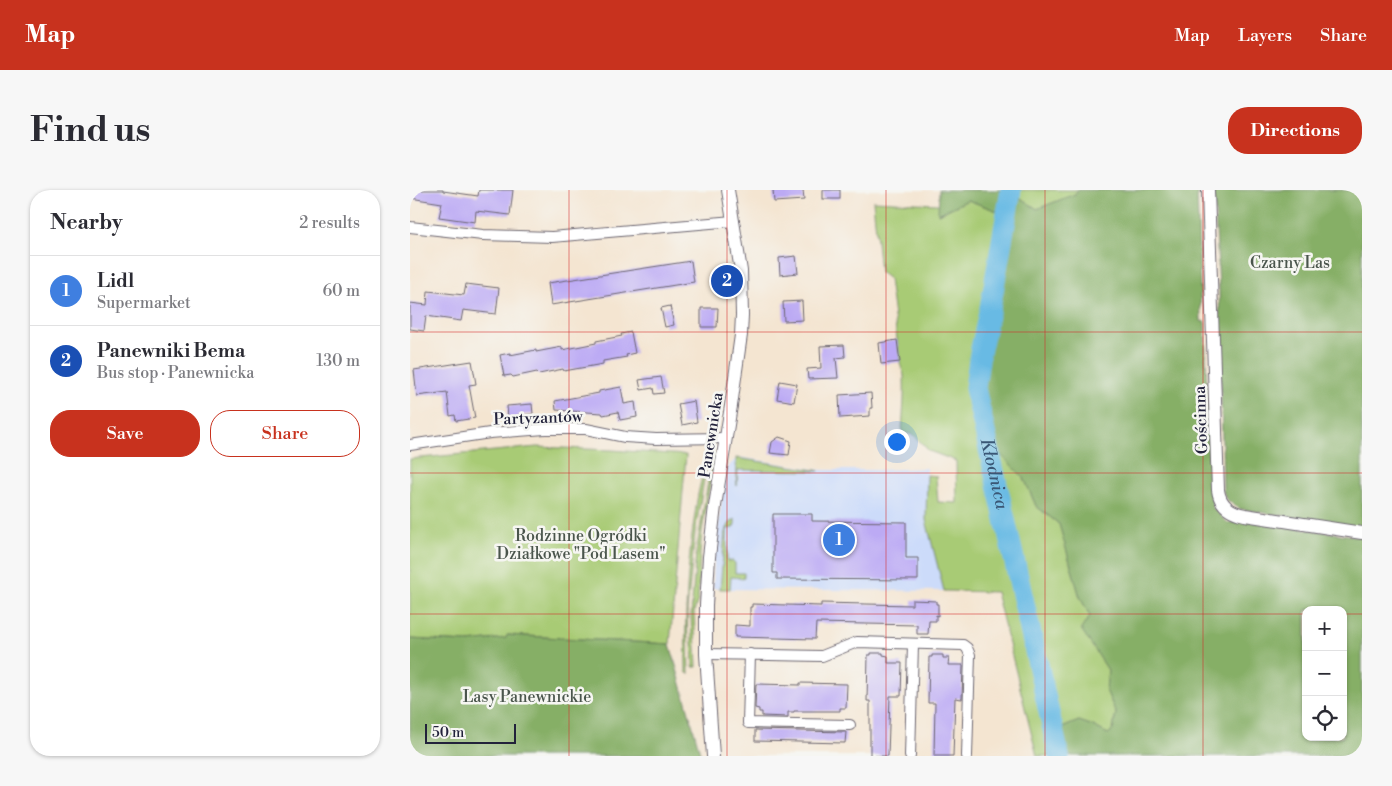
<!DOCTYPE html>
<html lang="en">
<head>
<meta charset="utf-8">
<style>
	:root { --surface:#fff; --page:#f7f7f7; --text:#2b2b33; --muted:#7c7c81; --line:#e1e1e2; --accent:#c8321e }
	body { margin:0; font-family:"Libre Bodoni",serif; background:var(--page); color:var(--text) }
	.controls { position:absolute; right:15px; bottom:15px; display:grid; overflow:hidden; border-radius:10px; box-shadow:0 1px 4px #0004 }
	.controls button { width:45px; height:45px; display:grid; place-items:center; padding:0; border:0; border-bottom:1px solid var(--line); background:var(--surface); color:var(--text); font:25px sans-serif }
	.scale { position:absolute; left:15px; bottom:12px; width:91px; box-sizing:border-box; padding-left:5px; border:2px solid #22223b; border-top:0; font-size:14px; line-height:18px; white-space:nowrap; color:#22223b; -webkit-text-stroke:4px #f6f6f2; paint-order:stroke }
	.you { position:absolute; left:486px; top:251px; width:18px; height:18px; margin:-12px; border:4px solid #fff; border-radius:50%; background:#1a73e8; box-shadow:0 0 0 8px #1a73e833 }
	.badge { display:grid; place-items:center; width:32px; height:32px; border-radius:50%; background:var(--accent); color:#fff; font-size:16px; font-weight:700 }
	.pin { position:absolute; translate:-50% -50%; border:2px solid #fff; box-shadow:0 1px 5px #0006 }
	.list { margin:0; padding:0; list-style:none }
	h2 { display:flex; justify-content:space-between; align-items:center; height:65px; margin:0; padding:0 20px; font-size:21px }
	h2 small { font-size:16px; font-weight:400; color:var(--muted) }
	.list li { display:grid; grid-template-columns:32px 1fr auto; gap:15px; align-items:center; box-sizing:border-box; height:70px; padding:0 20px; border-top:1px solid var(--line) }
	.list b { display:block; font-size:19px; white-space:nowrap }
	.list p { margin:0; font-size:16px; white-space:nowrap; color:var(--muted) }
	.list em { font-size:16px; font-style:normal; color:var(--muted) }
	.actions { display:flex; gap:10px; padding:15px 20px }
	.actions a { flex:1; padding:11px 0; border:1px solid var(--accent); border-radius:20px; text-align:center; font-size:18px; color:var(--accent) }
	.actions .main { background:var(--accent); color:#fff }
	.icon { flex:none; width:28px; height:28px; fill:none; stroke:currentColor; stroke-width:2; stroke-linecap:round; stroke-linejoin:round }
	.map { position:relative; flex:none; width:952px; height:566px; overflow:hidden; border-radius:20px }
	header { display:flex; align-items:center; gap:30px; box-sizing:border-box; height:70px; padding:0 25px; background:var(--accent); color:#fff }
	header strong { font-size:24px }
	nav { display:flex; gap:28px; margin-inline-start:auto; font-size:18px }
	.intro { display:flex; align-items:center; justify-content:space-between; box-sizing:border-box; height:120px; padding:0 30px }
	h1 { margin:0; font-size:35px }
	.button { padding:12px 22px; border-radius:20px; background:var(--accent); color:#fff; font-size:18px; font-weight:700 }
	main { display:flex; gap:30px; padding:0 30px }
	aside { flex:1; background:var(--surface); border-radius:20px; box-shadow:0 1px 4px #0004 }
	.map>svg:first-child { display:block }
</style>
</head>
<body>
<header>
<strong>Map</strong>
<nav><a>Map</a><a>Layers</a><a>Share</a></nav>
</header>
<div class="intro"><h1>Find us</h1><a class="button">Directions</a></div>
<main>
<aside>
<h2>Nearby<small>2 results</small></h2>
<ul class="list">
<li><span class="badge" style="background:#3f7fe0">1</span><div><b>Lidl</b><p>Supermarket</p></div><em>60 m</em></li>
<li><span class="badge" style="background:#1a4fb4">2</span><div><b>Panewniki Bema</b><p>Bus stop · Panewnicka</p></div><em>130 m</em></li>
</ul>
<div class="actions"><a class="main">Save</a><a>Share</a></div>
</aside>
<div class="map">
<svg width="952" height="566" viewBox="0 0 952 566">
	<rect width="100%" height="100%" fill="#f6f6f2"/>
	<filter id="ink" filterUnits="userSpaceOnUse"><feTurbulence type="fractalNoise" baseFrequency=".02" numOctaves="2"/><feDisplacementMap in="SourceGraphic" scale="10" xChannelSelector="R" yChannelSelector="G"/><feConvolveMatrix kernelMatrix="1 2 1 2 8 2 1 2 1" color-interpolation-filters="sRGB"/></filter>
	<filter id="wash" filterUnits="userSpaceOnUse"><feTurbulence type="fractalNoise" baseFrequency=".0096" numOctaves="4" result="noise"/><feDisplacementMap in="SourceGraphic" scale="20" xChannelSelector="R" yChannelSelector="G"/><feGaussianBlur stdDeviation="1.12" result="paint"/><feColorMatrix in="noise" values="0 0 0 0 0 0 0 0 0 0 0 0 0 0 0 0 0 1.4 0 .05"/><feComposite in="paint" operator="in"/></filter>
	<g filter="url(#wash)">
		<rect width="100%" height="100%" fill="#f4e5d1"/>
		<polygon fill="#ccdbfa" points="328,267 411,280 468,280 517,278 516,330 534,401 310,399 303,398 304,367 316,279"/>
		<g fill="#a8cb74" stroke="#657658">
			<polygon points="610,0 668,0 665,4 627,19 609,7"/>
			<path d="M558,10l32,12 1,15 -23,124 -6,37 84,368h-19l-41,-164 -52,-1 -18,-71 1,-45 9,1 2,26 19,1 -1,-42 -27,-10 -15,-16 -12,-3c1,-19 3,-37 2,-56 0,-5 -4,-9 -4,-14l-11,-83 -9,-7 -7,-71 64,3 2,1v9z"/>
			<polygon points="581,255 614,288 626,316 649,334 670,407 680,426 672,439 698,480 696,500 706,523 703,540 698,544 683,536 669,531 647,540"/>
			<polygon points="127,257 201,260 276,265 260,454 98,445 97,448 58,452 0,449 0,269"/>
			<polygon points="302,257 304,262 304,270 292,341 290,363 288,409 284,422 287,477 283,477 281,426 286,363 302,268 300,263"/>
			<polygon points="326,268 405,280 409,281 328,280 327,296"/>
			<path d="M295,278h1l-11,65 -8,77 2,64 -2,-1 -1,-2c-1,-50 0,-93 7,-143 3,-20 5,-41 12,-60z"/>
			<polygon points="325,329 325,334 323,338 317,339 317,371 323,371 325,373 325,383 334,383 334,388 321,387 320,399 310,399 315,342 320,333"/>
		</g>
		<g fill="#86af66" stroke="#546850" fill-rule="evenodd">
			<polygon points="529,0 595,0 590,22 558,10 528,24"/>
			<path d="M668,0h119l4,131 4,1 4,140 4,46 15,15 7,-1 10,-1 117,16v219h-300l-5,-26 22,-9 14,5 15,8 5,-4 3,-17 -10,-23 2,-20 -27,-41 9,-13 -10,-19 -21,-73 -23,-18 -12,-28 -33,-33 -12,-57 3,-29 16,-65 21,-97 18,12 38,-15zM896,420h37v127h-37z"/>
			<polygon points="804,0 952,0 952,338 830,319 816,309 813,301 809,99"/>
			<polygon points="97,445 260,454 291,566 0,566 0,449 58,452 96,448"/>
		</g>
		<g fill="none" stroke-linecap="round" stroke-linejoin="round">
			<path stroke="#68bae4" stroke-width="21" id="s1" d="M601,0l-20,113 -11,50 -5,35 84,368"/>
		</g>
		<g id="blocks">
			<g fill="#bcaaf4">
				<polygon points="0,0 33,0 33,1 68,6 69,0 103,0 100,25 66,21 65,32 29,27 32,13 0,8"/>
				<polygon points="363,0 393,0 394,10 364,12"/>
				<rect x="413" y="0" width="17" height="9"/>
				<polygon points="386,66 388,83 370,85 369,68"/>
				<polygon points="281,71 284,92 141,115 138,93"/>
				<polygon points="56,94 89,98 86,124 53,120 51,131 16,126 14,141 0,139 0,113 17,115 18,101 54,105"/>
				<polygon points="392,111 393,130 374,131 373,112"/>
				<polygon points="260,116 264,135 255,137 251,118"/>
				<polygon points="291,118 308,118 307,137 291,137"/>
				<polygon points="221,142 225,163 216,165 217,167 193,171 193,174 154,181 153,179 129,184 127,182 103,187 101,185 94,186 90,165 100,163 100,165 126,160 126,162 152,157 152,160 186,153 186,151 212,146 211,144"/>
				<polygon points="487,150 490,172 471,174 469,153"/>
				<polygon points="434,155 435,167 426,168 428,188 398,189 397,179 411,178 410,156"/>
				<polygon points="62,171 66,194 59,195 65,228 46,231 45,225 40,226 37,202 7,206 4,180"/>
				<polygon points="251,187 254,203 244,204 243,198 231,200 229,190"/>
				<polygon points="370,191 387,194 384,212 367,209"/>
				<polygon points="211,197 214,214 225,212 227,227 210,230 208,222 193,225 192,223 146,220 145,211 189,203 189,201"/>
				<polygon points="461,203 462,218 460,218 460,226 430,228 429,205"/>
				<polygon points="284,211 287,232 272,235 268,214"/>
				<polygon points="122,214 123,224 108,225 109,228 98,229 97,216"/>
				<polygon points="369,247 381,251 379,265 360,263 362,252"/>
				<polygon points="363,324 402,324 402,331 496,332 496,368 508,368 508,390 367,389 367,383 363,383"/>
				<polygon points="502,410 526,411 526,414 528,414 528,426 526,425 526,431 519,431 518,444 507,444 507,435 406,433 405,449 325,447 325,435 340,436 340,417 342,417 342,414 411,416 411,413 502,415"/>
				<polygon points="461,463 473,463 473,465 478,466 478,473 492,473 491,506 480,506 478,566 460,566 460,511 457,511 458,465 461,465"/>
				<polygon points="522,465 533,465 533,468 539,468 538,475 553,475 552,509 545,508 543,566 524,566 525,513 518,513 519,467 522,467"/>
				<polygon points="390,493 437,494 436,518 430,518 430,521 384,521 384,522 378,522 378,527 352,526 352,522 349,522 349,519 345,518 346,494 390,495"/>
				<polygon points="345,540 436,542 435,553 345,551"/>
			</g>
		</g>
	</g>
	<g filter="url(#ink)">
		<use href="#blocks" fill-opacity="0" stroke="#6c6670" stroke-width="1"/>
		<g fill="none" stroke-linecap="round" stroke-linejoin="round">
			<defs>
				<g id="minor">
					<polyline points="0,37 73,45 142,47 323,31"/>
					<polyline points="0,255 80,243 135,239 176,239 215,247 246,249 316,248"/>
					<polyline points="296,464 412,466 447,452 553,455 557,458 560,465 557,566"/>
					<polyline points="340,464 338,533 440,535"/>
					<polyline points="500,566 503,454"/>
				</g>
				<g id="tertiary">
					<path d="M798,0l10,300c2,15 12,22 27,25l117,18"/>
					<polyline points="303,566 296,464 296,415 299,367 305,316 321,216 331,145 332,125 331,81 318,0"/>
				</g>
			</defs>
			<use href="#minor" stroke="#6c6670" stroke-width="12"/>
			<use href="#tertiary" stroke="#6c6670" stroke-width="14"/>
			<use href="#minor" stroke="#fff" stroke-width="10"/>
			<use href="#tertiary" stroke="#fff" stroke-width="12"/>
		</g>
	</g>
	<path fill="none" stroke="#d62828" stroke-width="1" stroke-opacity="0.55" d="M159,0v566M317,0v566M476,0v566M635,0v566M793,0v566M0,142h952M0,283h952M0,424h896M933,424h19"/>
	<g text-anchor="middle" stroke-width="5" stroke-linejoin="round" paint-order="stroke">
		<g font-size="16" fill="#4a554c" stroke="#f6f6f2">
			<text x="880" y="78">Czarny Las</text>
			<text x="171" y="351">Rodzinne Ogródki<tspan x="171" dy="18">Działkowe "Pod Lasem"</tspan></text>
			<text x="117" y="512">Lasy Panewnickie</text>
		</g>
		<g font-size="16" fill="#22223b" stroke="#f6f6f2">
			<text transform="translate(128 227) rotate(-2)" y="6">Partyzantów</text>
			<text transform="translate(790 230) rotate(-92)" y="6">Gościnna</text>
			<text transform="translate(300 245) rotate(-81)" y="6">Panewnicka</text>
		</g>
		<g font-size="18" font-style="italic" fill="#3a5776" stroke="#f6f6f2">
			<text dy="6" stroke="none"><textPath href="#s1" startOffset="289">Kłodnica</textPath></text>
		</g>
	</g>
</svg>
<div class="controls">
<button>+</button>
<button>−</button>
<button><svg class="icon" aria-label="locate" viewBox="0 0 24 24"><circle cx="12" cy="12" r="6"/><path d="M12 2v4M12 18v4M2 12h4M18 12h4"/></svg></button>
</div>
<div class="scale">50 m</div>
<div class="you"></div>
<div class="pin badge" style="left:429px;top:350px;background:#3f7fe0">1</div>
<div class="pin badge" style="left:317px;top:91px;background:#1a4fb4">2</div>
</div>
</main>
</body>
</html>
